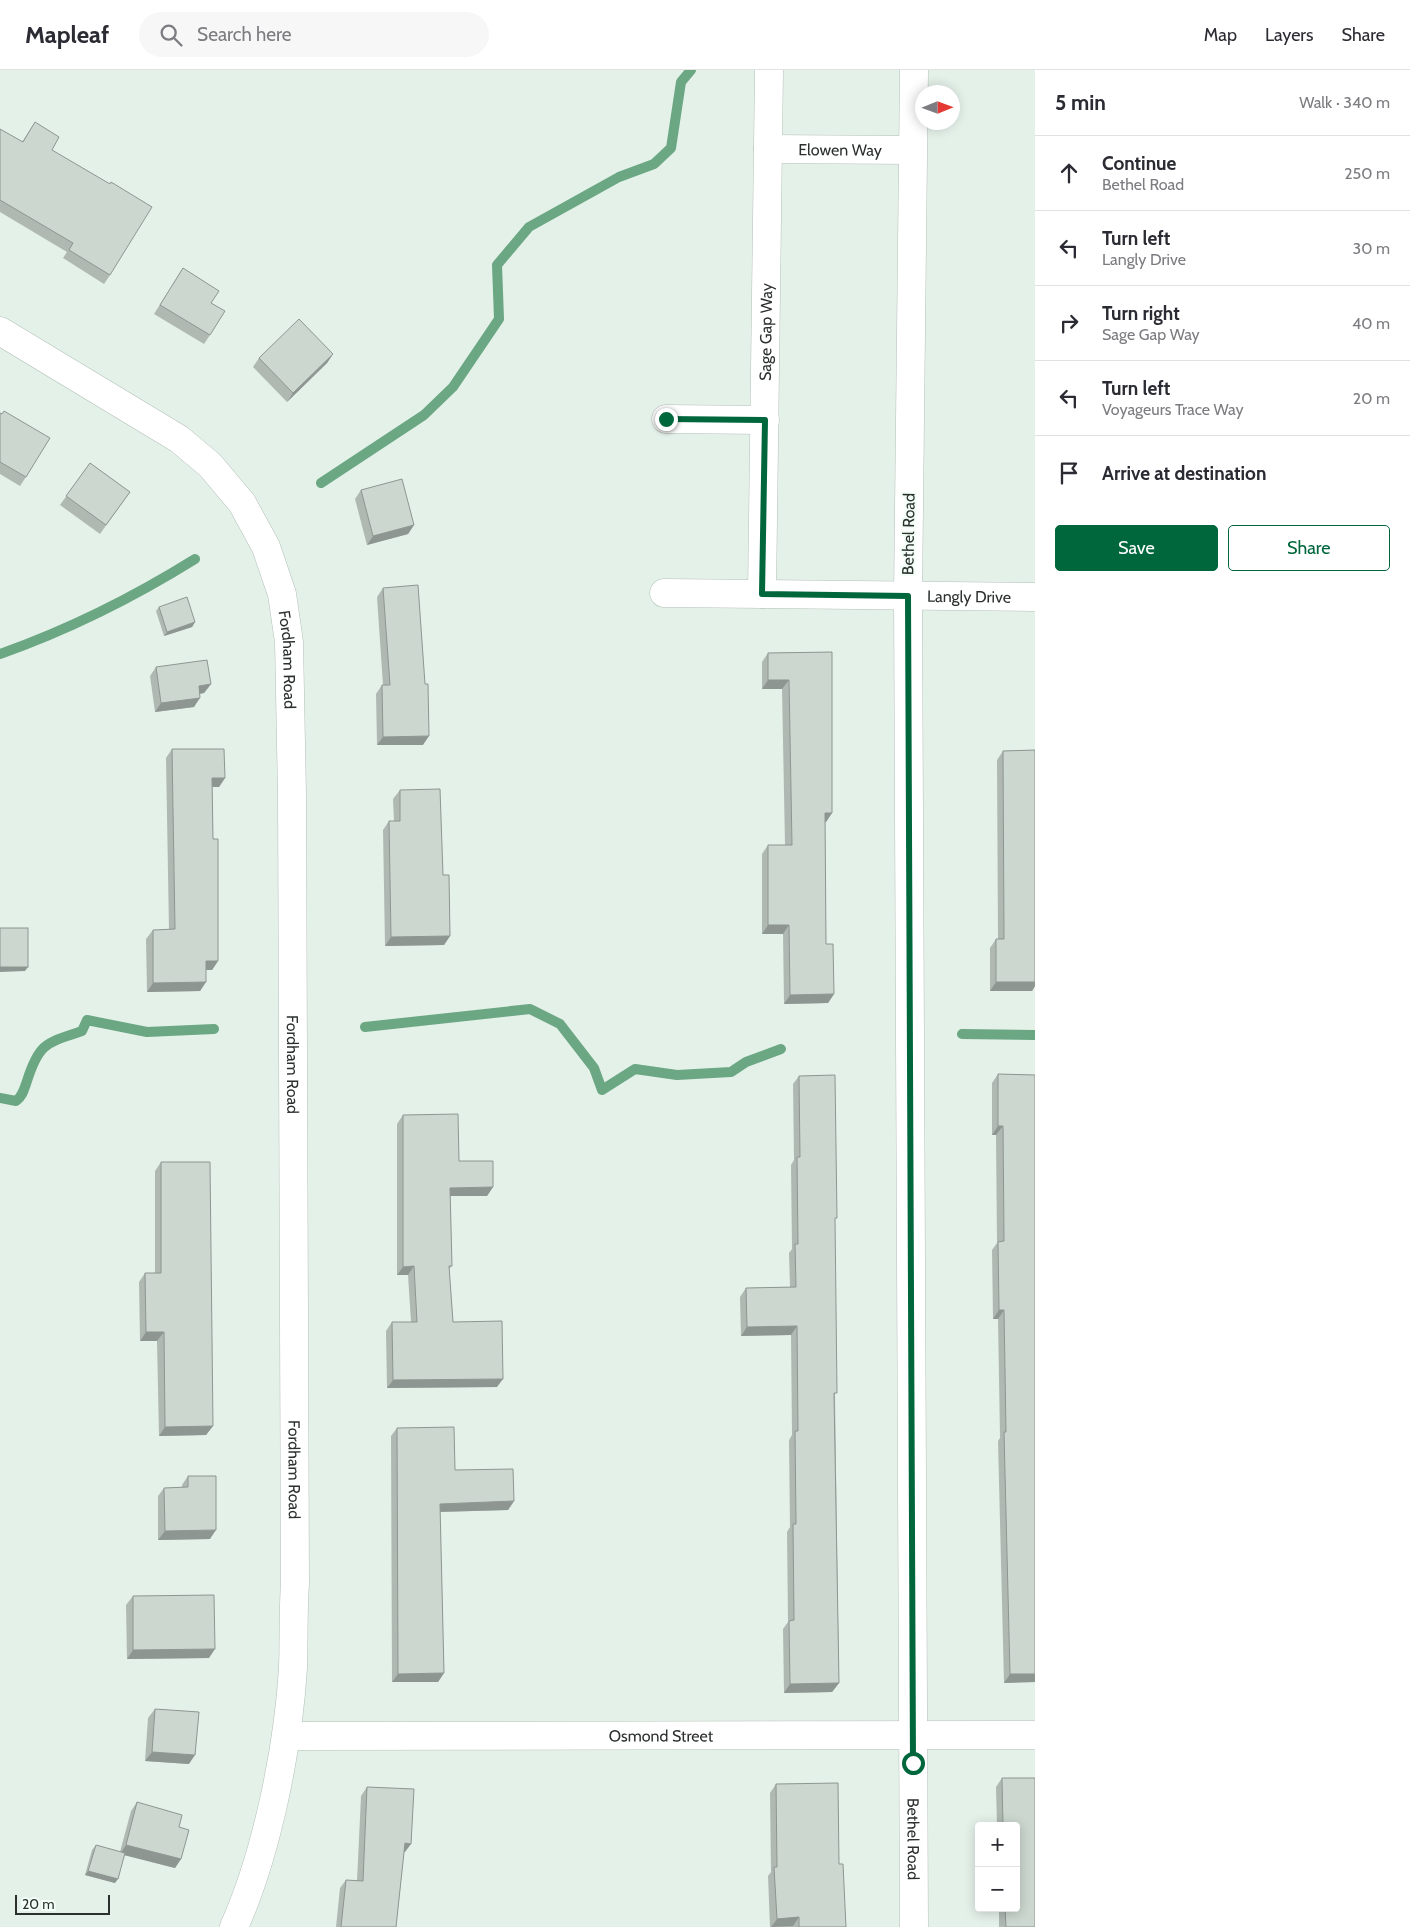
<!DOCTYPE html>
<html lang="en">
<head>
<meta charset="utf-8">
<style>
	:root { --surface:#fff; --page:#f7f7f7; --text:#2b2b33; --muted:#7c7c81; --line:#e1e1e2; --accent:#00673d }
	body { margin:0; font-family:Cabin,sans-serif; background:var(--page); color:var(--text) }
	.controls { position:absolute; right:15px; bottom:15px; display:grid; overflow:hidden; border-radius:5px; box-shadow:0 2px 12px #0003 }
	.controls button { width:45px; height:45px; display:grid; place-items:center; padding:0; border:0; border-bottom:1px solid var(--line); background:var(--surface); color:var(--text); font:25px sans-serif }
	.compass { position:absolute; left:915px; top:15px; width:45px; height:45px; border-radius:50%; background:var(--surface); box-shadow:0 2px 12px #0003; rotate:89deg }
	.scale { position:absolute; left:15px; bottom:12px; width:95px; box-sizing:border-box; padding-left:5px; border:2px solid #2b302d; border-top:0; font-size:14px; line-height:18px; white-space:nowrap; color:#2b302d; -webkit-text-stroke:4px #f2fff6; paint-order:stroke }
	.stop { position:absolute; width:15px; height:15px; margin:-11px; border:4px solid #00673d; border-radius:50%; background:#fff }
	.stop.end { background:#00673d; border-color:#fff; box-shadow:0 1px 5px #0008 }
	.list { margin:0; padding:0; list-style:none }
	h2 { display:flex; justify-content:space-between; align-items:center; height:65px; margin:0; padding:0 20px; font-size:21px }
	h2 small { font-size:16px; font-weight:400; color:var(--muted) }
	.list li { display:grid; grid-template-columns:32px 1fr auto; gap:15px; align-items:center; box-sizing:border-box; height:75px; padding:0 20px; border-top:1px solid var(--line) }
	.list b { display:block; font-size:19px; white-space:nowrap }
	.list p { margin:0; font-size:16px; white-space:nowrap; color:var(--muted) }
	.list em { font-size:16px; font-style:normal; color:var(--muted) }
	.actions { display:flex; gap:10px; padding:15px 20px }
	.actions a { flex:1; padding:11px 0; border:1px solid var(--accent); border-radius:5px; text-align:center; font-size:18px; color:var(--accent) }
	.actions .main { background:var(--accent); color:#fff }
	.icon { flex:none; width:28px; height:28px; fill:none; stroke:currentColor; stroke-width:2; stroke-linecap:round; stroke-linejoin:round }
	.map { position:relative; flex:none; width:1035px; height:1857px; overflow:hidden }
	header { display:flex; align-items:center; gap:30px; box-sizing:border-box; height:70px; padding:0 25px; background:var(--surface); border-bottom:1px solid var(--line) }
	header strong { font-size:24px }
	nav { display:flex; gap:28px; margin-inline-start:auto; font-size:18px }
	.search { width:350px; height:45px; background:var(--page); display:flex; align-items:center; gap:12px; box-sizing:border-box; padding:0 18px; border-radius:28px; color:var(--muted); font-size:19px }
	main { display:flex }
	aside { flex:1; background:var(--surface) }
	.map>svg:first-child { display:block }
</style>
</head>
<body>
<header>
<strong>Mapleaf</strong>
<div class="search"><svg class="icon" aria-label="search" viewBox="0 0 24 24"><circle cx="10" cy="10" r="6"/><path d="M15 15l6 6"/></svg>Search here</div>
<nav><a>Map</a><a>Layers</a><a>Share</a></nav>
</header>
<main>
<div class="map">
<svg width="1035" height="1857" viewBox="0 0 1035 1857">
	<rect width="100%" height="100%" fill="#e4f1e9"/>
	<g fill="none" stroke-linecap="round" stroke-linejoin="round">
		<g stroke="#6ca784" stroke-width="10">
			<polyline points="321,413 424,345 453,317 499,249 497,195 529,157 619,107 654,94 671,78 681,12 691,0"/>
			<path d="M0,584c68,-24 134,-57 195,-95"/>
			<polyline points="365,957 530,939 560,954 594,998 602,1020 635,999 677,1005 731,1002 746,992 781,979"/>
			<polyline points="962,964 1035,965"/>
			<path d="M0,1028l16,3c7,-5 8,-12 11,-20 12,-38 19,-38 55,-50l5,-11 60,12 67,-3"/>
		</g>
		<defs>
			<g id="minor">
				<path id="s1" d="M914,0l-6,526 6,1331"/>
				<path id="s2" d="M768,79l144,1"/>
				<path id="s3" d="M0,261l179,108 31,26 32,38 24,44 16,47 7,48 3,152 3,790c-2,28 -1,56 -2,84 -5,81 -26,185 -59,259"/>
				<polyline points="666,349 765,350"/>
				<path id="s4" d="M664,523l371,4"/>
				<path id="s5" d="M762,524l7,-524"/>
				<path id="s6" d="M287,1666l748,-1"/>
			</g>
		</defs>
		<use href="#minor" stroke="#b4c0b8" stroke-width="29"/>
		<use href="#minor" stroke="#fff" stroke-width="28"/>
	</g>
	<g fill="#afb9b2">
		<polygon points="35,52 52,80 110,205 104,214 63,188 67,182 0,142 0,59 22,72"/>
		<polygon points="183,198 211,233 210,265 204,274 154,244"/>
		<polygon points="333,284 327,293 287,332 253,297 259,288"/>
		<polygon points="0,343 26,407 20,416 0,404"/>
		<polygon points="90,393 130,422 100,464 60,435"/>
		<polygon points="361,420 414,455 408,464 367,475 355,429"/>
		<polygon points="383,518 423,675 377,675 376,624 382,615 383,615 377,527"/>
		<polygon points="159,537 195,552 192,557 164,566 156,541"/>
		<polygon points="832,582 832,743 826,752 825,752 826,874 834,924 828,933 784,934 783,864 762,864 762,784 768,775 785,775 782,619 762,619 762,592 768,583"/>
		<polygon points="156,597 211,614 204,623 199,624 194,637 155,642 150,606"/>
		<polygon points="172,679 225,708 219,717 212,717 213,769 218,891 212,900 206,900 206,912 200,921 147,922 146,869 153,860 169,860 166,688"/>
		<polygon points="1035,680 1035,916 1032,921 990,921 990,878 996,869 998,869 997,690 1003,681"/>
		<polygon points="400,720 443,805 450,866 444,875 385,876 383,760 389,751 394,751 393,729"/>
		<polygon points="998,1004 1035,1005 1035,1612 1004,1613 998,1371 1000,1368 998,1249 993,1249 992,1180 997,1173 996,1065 992,1065 992,1013"/>
		<polygon points="799,1006 835,1152 835,1326 839,1613 832,1622 784,1623 783,1559 788,1552 787,1462 790,1457 789,1370 792,1365 791,1265 741,1266 740,1227 746,1218 790,1217 789,1183 792,1179 791,1095 794,1090 793,1014"/>
		<polygon points="403,1045 459,1091 493,1117 487,1126 450,1126 452,1196 449,1199 453,1252 497,1317 387,1318 386,1261 392,1252 411,1252 408,1205 397,1205 397,1054"/>
		<polygon points="161,1092 213,1356 206,1365 159,1366 157,1271 140,1271 139,1212 145,1203 155,1203 155,1101"/>
		<polygon points="397,1358 455,1400 514,1431 508,1440 440,1442 444,1603 438,1612 392,1612 391,1366"/>
		<polygon points="188,1406 210,1469 158,1470 158,1426 164,1418 182,1417 182,1415"/>
		<polygon points="133,1526 209,1588 127,1589 126,1535"/>
		<polygon points="155,1639 189,1694 145,1691 148,1648"/>
		<polygon points="1002,1708 1035,1708 1035,1857 999,1857 999,1838 1016,1838 1016,1756 997,1756 996,1717"/>
		<polygon points="776,1714 839,1794 846,1857 770,1857 768,1806 771,1802 770,1723"/>
		<polygon points="367,1717 405,1782 404,1782 396,1857 336,1857 340,1818 346,1810 357,1811 361,1726"/>
		<polygon points="137,1732 179,1757 181,1789 175,1798 124,1785 115,1813 85,1805 92,1780 96,1775 120,1782 131,1741"/>
	</g>
	<g fill="#8e9691">
		<polygon points="333,284 327,293 287,332 293,323"/>
		<polygon points="414,455 408,464 367,475 373,466"/>
		<polygon points="195,552 192,557 164,566 167,562"/>
		<polygon points="768,610 789,610 782,619 762,619"/>
		<polygon points="211,614 204,623 192,625 199,616"/>
		<polygon points="200,628 194,637 155,642 161,633"/>
		<polygon points="429,666 423,675 377,675 383,667"/>
		<polygon points="212,708 225,708 219,717 206,717"/>
		<polygon points="825,743 832,743 826,752 819,752"/>
		<polygon points="768,855 789,855 783,864 762,864"/>
		<polygon points="450,866 444,875 385,876 391,867"/>
		<polygon points="206,891 218,891 212,900 199,900"/>
		<polygon points="0,897 28,897 25,901 0,902"/>
		<polygon points="206,912 200,921 147,922 153,913"/>
		<polygon points="996,912 1035,912 1035,916 1032,921 990,921"/>
		<polygon points="834,924 828,933 784,934 790,925"/>
		<polygon points="998,1056 1003,1056 996,1065 992,1065"/>
		<polygon points="493,1117 487,1126 444,1126 450,1118"/>
		<polygon points="414,1196 408,1205 397,1205 403,1197"/>
		<polygon points="999,1240 1004,1240 998,1249 993,1249"/>
		<polygon points="797,1256 791,1265 741,1266 747,1257"/>
		<polygon points="146,1262 164,1262 157,1271 140,1271"/>
		<polygon points="503,1309 497,1317 387,1318 393,1310"/>
		<polygon points="213,1356 206,1365 159,1366 165,1357"/>
		<polygon points="514,1431 508,1440 434,1442 440,1434"/>
		<polygon points="216,1460 210,1469 158,1470 165,1461"/>
		<polygon points="215,1579 209,1588 127,1589 133,1580"/>
		<polygon points="444,1603 438,1612 392,1612 398,1604"/>
		<polygon points="1010,1604 1035,1604 1035,1612 1004,1613"/>
		<polygon points="839,1613 832,1622 784,1623 790,1614"/>
		<polygon points="152,1682 195,1685 189,1694 145,1691"/>
		<polygon points="405,1773 411,1774 405,1782 399,1782"/>
		<polygon points="126,1775 181,1789 175,1798 120,1784"/>
		<polygon points="88,1801 118,1809 115,1813 85,1805"/>
		<polygon points="799,1847 793,1856 771,1857 777,1849"/>
	</g>
	<g fill="#cbd7cf" stroke="#8e9691">
		<polygon points="35,52 59,67 52,80 110,114 111,112 152,137 110,205 69,180 73,173 0,130 0,59 23,72"/>
		<polygon points="183,198 219,221 211,233 225,241 210,265 160,235"/>
		<polygon points="299,249 333,284 293,323 259,288"/>
		<polygon points="4,341 50,368 26,407 0,392 0,343 2,344"/>
		<polygon points="90,393 130,422 106,455 66,426"/>
		<polygon points="402,409 414,455 373,466 361,420"/>
		<polygon points="418,515 425,614 428,614 429,666 383,667 382,615 390,615 383,518"/>
		<polygon points="187,527 195,552 167,562 159,537"/>
		<polygon points="832,582 832,743 825,743 826,874 833,874 834,924 790,925 789,855 768,855 768,775 792,775 789,610 768,610 768,583"/>
		<polygon points="207,590 211,614 199,616 200,628 161,633 156,597"/>
		<polygon points="172,679 224,679 225,708 212,708 213,769 218,769 218,891 206,891 206,912 153,913 153,860 175,859"/>
		<polygon points="1035,680 1035,912 996,912 996,869 1004,869 1003,681"/>
		<polygon points="440,719 443,805 449,805 450,866 391,867 389,751 400,751 400,720"/>
		<rect x="0" y="858" width="28" height="39"/>
		<polygon points="998,1004 1035,1005 1035,1604 1010,1604 1004,1362 1006,1362 1004,1240 999,1240 998,1172 1004,1171 1003,1056 998,1056"/>
		<polygon points="835,1005 837,1148 835,1148 837,1323 834,1323 839,1613 790,1614 789,1551 794,1550 793,1454 796,1454 795,1361 798,1361 797,1256 747,1257 746,1218 796,1217 795,1174 798,1174 797,1087 800,1087 799,1006"/>
		<polygon points="458,1044 459,1091 493,1091 493,1117 450,1118 452,1196 449,1196 453,1252 502,1251 503,1309 393,1310 392,1252 417,1252 414,1196 403,1197 403,1045"/>
		<polygon points="161,1092 210,1092 213,1356 165,1357 164,1262 146,1262 145,1203 161,1203"/>
		<polygon points="454,1357 455,1400 513,1399 514,1431 440,1434 444,1603 398,1604 397,1358"/>
		<polygon points="188,1406 216,1406 216,1460 165,1461 164,1418 188,1417"/>
		<polygon points="214,1525 215,1579 133,1580 133,1526"/>
		<polygon points="155,1639 199,1642 195,1685 152,1682"/>
		<polygon points="1002,1708 1035,1708 1035,1857 1006,1857 1005,1838 1016,1838 1016,1756 1003,1756"/>
		<polygon points="838,1713 839,1794 843,1794 846,1857 799,1857 799,1847 777,1849 774,1797 777,1797 776,1714"/>
		<polygon points="367,1717 414,1719 411,1774 405,1773 396,1857 341,1857 346,1810 363,1811"/>
		<polygon points="137,1732 182,1745 179,1757 189,1760 181,1789 126,1775"/>
		<polygon points="96,1775 125,1783 118,1809 88,1801"/>
	</g>
	<g fill="none" stroke-linecap="round" stroke-linejoin="round">
		<polyline stroke="#00673d" stroke-width="6" points="666,349 765,350 762,524 908,526 913,1693"/>
	</g>
	<g text-anchor="middle" stroke-width="4" stroke-linejoin="round" paint-order="stroke">
		<g font-size="16" fill="#2b302d" stroke="#f2fff6">
			<text dy="6" stroke="none"><textPath href="#s2" startOffset="72">Elowen Way</textPath></text>
			<text dy="6" stroke="none"><textPath href="#s5" startOffset="262">Sage Gap Way</textPath></text>
			<text transform="translate(908 464) rotate(-89)" y="6">Bethel Road</text>
			<text dy="6" stroke="none"><textPath href="#s4" startOffset="305">Langly Drive</textPath></text>
			<text dy="6" stroke="none"><textPath href="#s3" startOffset="465">Fordham Road</textPath></text>
			<text dy="6" stroke="none"><textPath href="#s3" startOffset="870">Fordham Road</textPath></text>
			<text dy="6" stroke="none"><textPath href="#s3" startOffset="1275">Fordham Road</textPath></text>
			<text dy="6" stroke="none"><textPath href="#s6" startOffset="374">Osmond Street</textPath></text>
			<text dy="6" stroke="none"><textPath href="#s1" startOffset="1769">Bethel Road</textPath></text>
		</g>
	</g>
</svg>
<div class="controls">
<button>+</button>
<button>−</button>
</div>
<svg class="compass" viewBox="-18 -18 36 36"><path d="M0-13l5 13h-10z" fill="#e53935"/><path d="M0 13l5-13h-10z" fill="#7c7c81"/></svg>
<div class="scale">20 m</div>
<div class="stop" style="left:913px;top:1693px"></div>
<div class="stop end" style="left:666px;top:349px"></div>
</div>
<aside>
<h2>5 min<small>Walk · 340 m</small></h2>
<ul class="list">
<li><svg class="icon" aria-label="ahead" viewBox="0 0 24 24"><path d="M12 20V5M6 11l6-6 6 6"/></svg><div><b>Continue</b><p>Bethel Road</p></div><em>250 m</em></li>
<li><svg class="icon" aria-label="left" viewBox="0 0 24 24"><path d="M17 20v-9H6M10 6l-5 5 5 5"/></svg><div><b>Turn left</b><p>Langly Drive</p></div><em>30 m</em></li>
<li><svg class="icon" aria-label="right" viewBox="0 0 24 24"><path d="M7 20v-9h11M14 6l5 5-5 5"/></svg><div><b>Turn right</b><p>Sage Gap Way</p></div><em>40 m</em></li>
<li><svg class="icon" aria-label="left" viewBox="0 0 24 24"><path d="M17 20v-9H6M10 6l-5 5 5 5"/></svg><div><b>Turn left</b><p>Voyageurs Trace Way</p></div><em>20 m</em></li>
<li><svg class="icon" aria-label="arrive" viewBox="0 0 24 24"><path d="M6 21V4h12l-3 4 3 4H6"/></svg><div><b>Arrive at destination</b></div></li>
</ul>
<div class="actions"><a class="main">Save</a><a>Share</a></div>
</aside>
</main>
</body>
</html>
